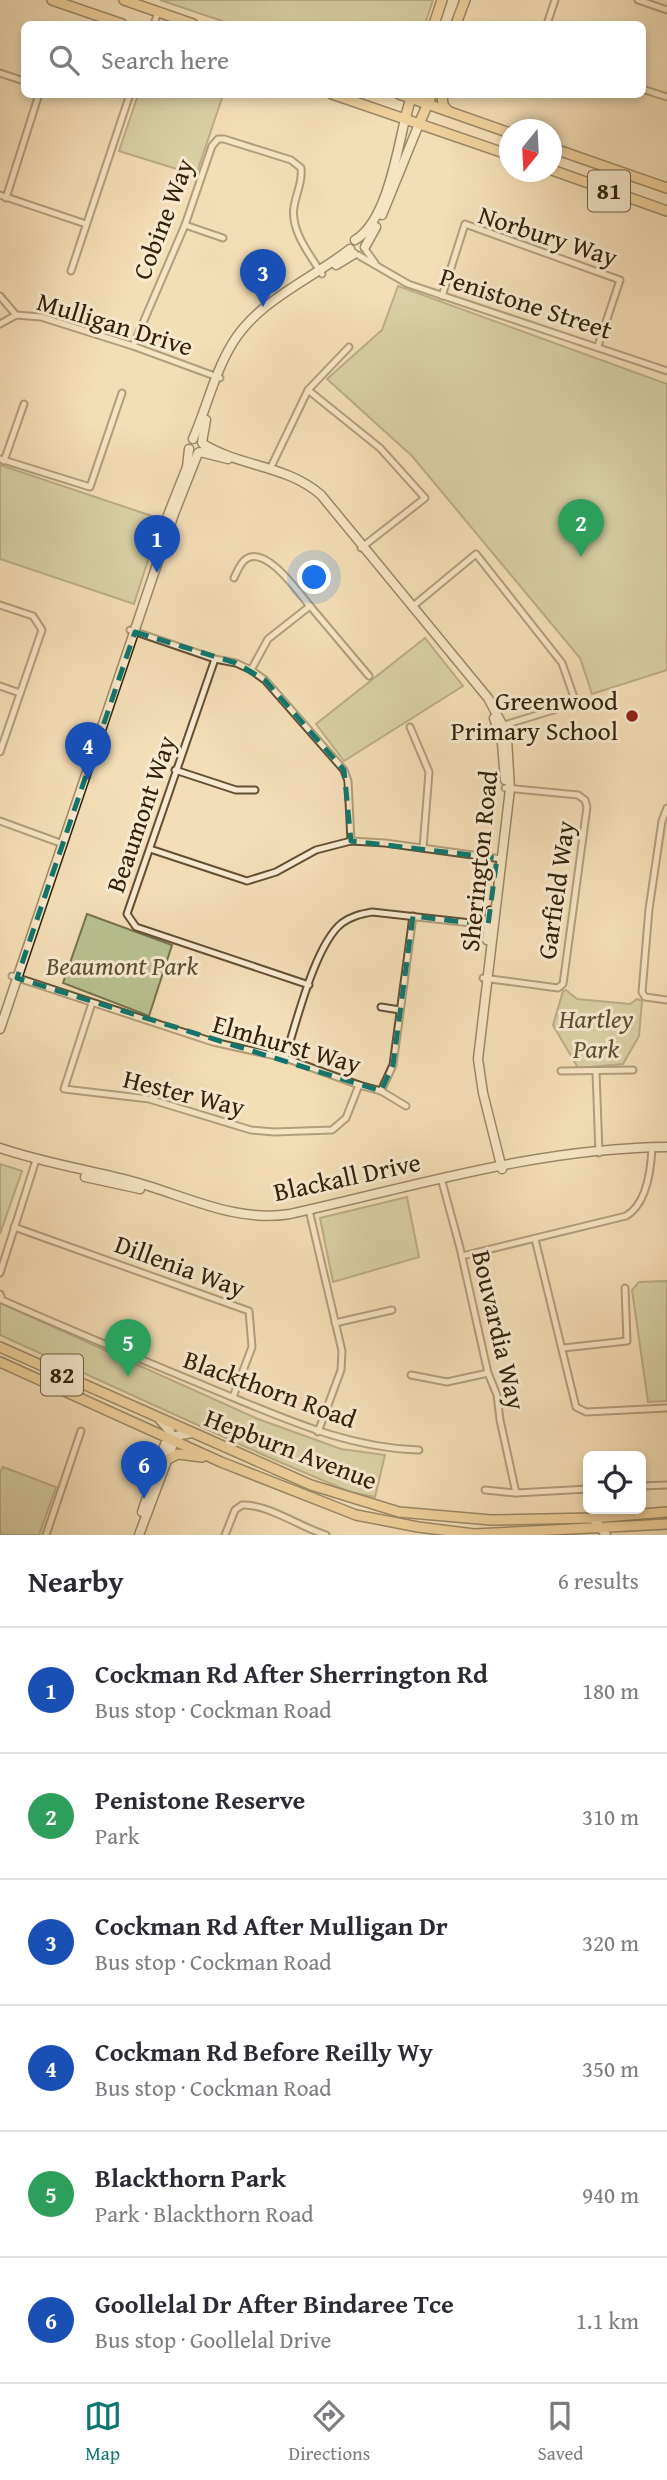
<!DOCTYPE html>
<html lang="en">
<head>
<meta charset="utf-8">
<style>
	:root { --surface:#fff; --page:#f2f2f3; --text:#2b2b33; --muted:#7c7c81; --line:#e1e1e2; --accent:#0f766e }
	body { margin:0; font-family:"Gentium Book Plus",serif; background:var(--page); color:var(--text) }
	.controls { position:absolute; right:21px; bottom:21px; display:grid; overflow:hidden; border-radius:10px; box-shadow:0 4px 10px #0003 }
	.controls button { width:63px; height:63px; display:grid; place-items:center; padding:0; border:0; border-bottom:2px solid var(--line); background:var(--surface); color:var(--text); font:35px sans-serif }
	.compass { position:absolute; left:499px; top:119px; width:63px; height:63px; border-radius:50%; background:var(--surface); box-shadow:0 4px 10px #0003; rotate:198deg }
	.you { position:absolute; left:315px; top:578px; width:24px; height:24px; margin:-18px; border:5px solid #fff; border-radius:50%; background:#1a73e8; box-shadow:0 0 0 10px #1a73e833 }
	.badge { display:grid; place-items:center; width:46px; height:46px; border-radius:50%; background:var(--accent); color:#fff; font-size:23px; font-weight:700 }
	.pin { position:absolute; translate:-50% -58px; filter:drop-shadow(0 2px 4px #0008) }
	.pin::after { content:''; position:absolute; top:37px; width:24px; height:21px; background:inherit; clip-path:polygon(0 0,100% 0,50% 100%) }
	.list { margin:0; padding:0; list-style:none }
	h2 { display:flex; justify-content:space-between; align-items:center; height:91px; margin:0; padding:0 28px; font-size:30px }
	h2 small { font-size:23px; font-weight:400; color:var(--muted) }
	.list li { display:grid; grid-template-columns:46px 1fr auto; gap:21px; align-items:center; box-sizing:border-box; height:126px; padding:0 28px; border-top:2px solid var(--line) }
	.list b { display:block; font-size:26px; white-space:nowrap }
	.list p { margin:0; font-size:23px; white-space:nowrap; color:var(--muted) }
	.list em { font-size:23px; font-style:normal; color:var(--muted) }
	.icon { flex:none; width:38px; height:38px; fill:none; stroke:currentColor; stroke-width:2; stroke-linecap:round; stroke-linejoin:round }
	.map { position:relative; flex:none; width:667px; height:1535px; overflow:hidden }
	.search { position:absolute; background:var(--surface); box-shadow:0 4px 10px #0003; left:21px; right:21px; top:21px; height:77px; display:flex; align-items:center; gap:18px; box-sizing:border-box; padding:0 24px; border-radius:10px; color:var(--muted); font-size:26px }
	.sheet { height:847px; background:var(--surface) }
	nav { display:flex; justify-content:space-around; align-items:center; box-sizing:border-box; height:98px; border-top:2px solid var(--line); background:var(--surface); font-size:19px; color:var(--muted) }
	nav a { display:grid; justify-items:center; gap:4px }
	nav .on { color:var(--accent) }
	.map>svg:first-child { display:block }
</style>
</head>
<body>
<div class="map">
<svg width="667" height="1535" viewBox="0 0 667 1535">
	<rect width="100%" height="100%" fill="#f4deb7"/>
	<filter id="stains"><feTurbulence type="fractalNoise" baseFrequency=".00286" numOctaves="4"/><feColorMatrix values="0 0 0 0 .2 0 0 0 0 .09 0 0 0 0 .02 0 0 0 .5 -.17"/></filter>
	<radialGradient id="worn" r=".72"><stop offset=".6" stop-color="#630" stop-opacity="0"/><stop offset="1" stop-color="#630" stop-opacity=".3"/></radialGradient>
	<g fill="#b8c290" stroke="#75724c" stroke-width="2">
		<polygon points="160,0 433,0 425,24 231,24"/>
		<polygon points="138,95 223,95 196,175 119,151"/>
		<polygon points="398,286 667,384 667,670 592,694 580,658 412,456 327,379 382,330"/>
		<polygon points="0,465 161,519 134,604 0,559"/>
		<polygon points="425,638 463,686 344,761 316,724"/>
		<polygon points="87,914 172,945 149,1016 63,983"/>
		<polygon points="566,990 577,999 630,1004 637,999 642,1001 639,1036 623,1064 578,1068 553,1025 563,991"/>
		<polygon points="0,1164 22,1171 0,1234"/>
		<polygon points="407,1197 419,1257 333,1282 320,1218"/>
		<polygon points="667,1281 667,1401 648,1402 632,1290 639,1282"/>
		<polygon points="0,1303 258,1419 341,1449 385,1455 375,1497 350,1492 268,1457 0,1335"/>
		<polygon points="3,1467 56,1487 39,1535 0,1535 0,1472"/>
	</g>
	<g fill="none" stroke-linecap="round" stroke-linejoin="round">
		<defs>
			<g id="street">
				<polyline points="638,0 667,10"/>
				<polyline points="154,24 158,12"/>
				<polyline points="547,24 555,0"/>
				<polyline points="0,73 24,81"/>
				<polyline points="642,89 667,97"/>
				<polyline points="0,195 86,224"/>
				<polyline points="6,198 39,94"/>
				<polyline points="185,225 223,238"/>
				<polyline points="365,249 375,263"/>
				<polyline points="358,255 408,284 667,371"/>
				<polyline points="71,271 130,94"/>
				<polyline points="0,296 16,315"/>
				<polyline points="442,296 465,224 620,280 598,346"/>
				<polyline points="0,324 16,315 41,317 133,346 220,378"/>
				<path d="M133,346l52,-121 27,-79 6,-7h6l67,21 10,8c2,14 -5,25 -7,39 -4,23 16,48 28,67"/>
				<polyline points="308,390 380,448 425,498 361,548"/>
				<polyline points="0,459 90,487 122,393"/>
				<polyline points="4,461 24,404"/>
				<polyline points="270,469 308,390 349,347"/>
				<path d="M234,578c3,-6 6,-15 12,-19 20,-14 52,33 64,47"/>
				<polyline points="0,605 33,616 42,630 0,752"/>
				<polyline points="412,607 476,554 562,663 576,703 501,726"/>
				<polyline points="130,630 215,659 236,663 251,670 265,680 344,770 348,781 351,841"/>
				<polyline points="215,659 127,914 136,927 309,985"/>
				<polyline points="251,670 268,639 310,606 369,676"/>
				<polyline points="0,686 20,693"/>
				<polyline points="410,727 429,772 423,848"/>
				<polyline points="175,770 236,790 255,790"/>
				<polyline points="667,808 662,821 649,909 642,992 645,997 667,1000"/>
				<polyline points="0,821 63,844"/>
				<polyline points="150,849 247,881 276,872 316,850 351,841 385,843 502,859"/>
				<polyline points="12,976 213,1042 285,1058 359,1085 381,1091 393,1065 413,916"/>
				<polyline points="483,978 558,988 563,984 587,807 585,800 578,795 505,788"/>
				<polyline points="92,1003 64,1089 149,1099 251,1130 274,1132 332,1130 346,1118 359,1085"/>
				<polyline points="381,1007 400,1010"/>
				<path d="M285,1058c11,-34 30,-114 57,-135 10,-7 19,-9 30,-11l117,13"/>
				<polyline points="561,1071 633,1070"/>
				<polyline points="596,1072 599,1153"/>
				<polyline points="381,1091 406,1106"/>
				<polyline points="441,1178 460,1248 488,1373 497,1395 500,1420 516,1493 588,1489"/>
				<polyline points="309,1210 342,1351 341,1370 318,1432"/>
				<polyline points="14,1227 249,1311 252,1347 233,1397"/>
				<polyline points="535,1239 576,1407 586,1412 667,1408"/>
				<path d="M462,1256l164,-40c21,-12 25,-46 26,-69"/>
				<polyline points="0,1273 36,1160"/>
				<path d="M0,1294l2,6c77,34 155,66 232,98 61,25 118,50 185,52"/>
				<polyline points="335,1323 392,1310"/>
				<polyline points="563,1348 627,1341 625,1288"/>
				<polyline points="411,1375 447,1382 488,1373"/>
				<polyline points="641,1486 667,1485"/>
				<polyline points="485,1490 516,1493"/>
				<polyline points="46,1535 81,1431"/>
				<path d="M225,1535l10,-25 7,-5c26,-1 58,22 84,30"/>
			</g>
			<g id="secondary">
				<polyline points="382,215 419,124"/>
				<path d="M355,240c31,-18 42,-87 50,-121"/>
				<polyline points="365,247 376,227"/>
				<polyline points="336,265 354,254"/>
				<path d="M193,439c14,-32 21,-65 39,-95 26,-44 80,-65 118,-95"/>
				<polyline points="202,442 206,420"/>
				<path d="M203,444c37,23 84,21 118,51l167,203 15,28 4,13 3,50 -32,270 5,34 19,76"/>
				<polyline points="200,452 228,459"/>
				<polyline points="168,515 187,467 189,449"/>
				<polyline points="494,718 502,743 505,780"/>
				<polyline points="487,940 490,911"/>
				<polyline points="0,1029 174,514 198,453"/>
				<path d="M0,1148c44,15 90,22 135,34 51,14 101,41 155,32 125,-28 248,-66 377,-67"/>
				<polyline points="85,1177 140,1189"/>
				<polyline points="142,1512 165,1444 175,1436 192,1433"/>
				<polyline points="593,1518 606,1535"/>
				<polyline points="139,1535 172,1447 170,1431 160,1420"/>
			</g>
			<g id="primary">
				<polyline points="52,0 122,24"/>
				<polyline points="124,0 193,24"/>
				<polyline points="434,24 442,0"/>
				<polyline points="456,24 465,0"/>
				<polyline points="332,94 510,155"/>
				<polyline points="399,94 510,133"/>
				<polyline points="442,94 443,105 448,111"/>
				<polyline points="405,119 412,94"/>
				<polyline points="419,124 432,94"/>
				<polyline points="552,148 667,188"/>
				<polyline points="552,170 667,211"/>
				<polyline points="0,1347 311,1485 399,1512 491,1520 593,1518 667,1512"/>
				<polyline points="0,1362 221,1462 356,1515 418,1527 474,1534 667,1524"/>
				<polyline points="168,1459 178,1454 202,1457"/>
			</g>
		</defs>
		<use href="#street" stroke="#625033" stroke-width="9"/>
		<use href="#secondary" stroke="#322107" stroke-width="11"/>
		<use href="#primary" stroke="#322107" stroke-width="12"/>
		<use href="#street" stroke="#f8ead0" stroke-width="5"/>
		<use href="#secondary" stroke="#f8ead0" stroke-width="8"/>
		<use href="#primary" stroke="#eabf7c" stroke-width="9"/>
	</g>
	<path d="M0 0H667V1535H0ZM135,632l101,31 29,17 79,90 7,71 146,17 -9,67 -75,-9 -20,149 -12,26 -364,-113z" fill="#f4deb7" fill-opacity=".55" fill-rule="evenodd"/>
	<path fill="none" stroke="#0f766e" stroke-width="5" stroke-dasharray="14 9" stroke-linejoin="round" d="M135,632l101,31 29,17 79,90 7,71 146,17 -9,67 -75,-9 -20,149 -12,26 -364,-113z"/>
	<circle fill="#8f2418" stroke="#f8ead0" stroke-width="2.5" cx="632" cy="716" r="7"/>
	<g text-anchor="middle" stroke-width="6" stroke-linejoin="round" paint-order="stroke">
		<g fill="#f8ead0" stroke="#6d5d43" stroke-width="2">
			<rect x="588" y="170.5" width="42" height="41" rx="5"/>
			<rect x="41" y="1354.5" width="42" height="41" rx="5"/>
		</g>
		<g font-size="24" font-weight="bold" fill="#322107">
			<text x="609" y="199">81</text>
			<text x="62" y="1383">82</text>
		</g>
		<g font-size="26" fill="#322107" stroke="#f8ead0">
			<text transform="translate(163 219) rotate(-69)" y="9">Cobine Way</text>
			<text transform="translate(548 236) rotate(18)" y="9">Norbury Way</text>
			<text transform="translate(526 303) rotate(18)" y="9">Penistone Street</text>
			<text transform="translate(115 324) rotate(17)" y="9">Mulligan Drive</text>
			<text transform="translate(141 814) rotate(-71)" y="9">Beaumont Way</text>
			<text transform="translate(479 861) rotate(-84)" y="9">Sherington Road</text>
			<text transform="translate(556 890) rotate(-82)" y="9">Garfield Way</text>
			<text transform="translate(287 1044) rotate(16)" y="9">Elmhurst Way</text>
			<text transform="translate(184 1093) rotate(14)" y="9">Hester Way</text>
			<text transform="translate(347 1177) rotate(-12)" y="9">Blackall Drive</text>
			<text transform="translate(180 1266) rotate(20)" y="9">Dillenia Way</text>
			<text transform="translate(499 1330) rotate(77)" y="9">Bouvardia Way</text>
			<text transform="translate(270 1389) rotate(20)" y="9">Blackthorn Road</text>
			<text transform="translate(291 1449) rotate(21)" y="9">Hepburn Avenue</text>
		</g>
		<g font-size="26" fill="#322107" stroke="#f8ead0" text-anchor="end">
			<text x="618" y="710">Greenwood<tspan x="618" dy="30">Primary School</tspan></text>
		</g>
		<g font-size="26" font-style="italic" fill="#5a5130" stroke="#f8ead0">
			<text x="122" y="975">Beaumont Park</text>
			<text x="596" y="1028">Hartley<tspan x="596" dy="30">Park</tspan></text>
		</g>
	</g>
	<rect width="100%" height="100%" filter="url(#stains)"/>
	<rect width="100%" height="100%" fill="url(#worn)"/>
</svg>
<div class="controls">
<button><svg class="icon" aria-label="locate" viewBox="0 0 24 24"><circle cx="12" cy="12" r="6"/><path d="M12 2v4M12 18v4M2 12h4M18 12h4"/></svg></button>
</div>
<svg class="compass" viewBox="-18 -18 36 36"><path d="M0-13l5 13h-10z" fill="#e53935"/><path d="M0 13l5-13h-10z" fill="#7c7c81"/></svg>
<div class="you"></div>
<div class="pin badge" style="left:157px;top:573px;background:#1a4fb4">1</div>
<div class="pin badge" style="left:581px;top:557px;background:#2e9e5b">2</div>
<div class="pin badge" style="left:263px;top:307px;background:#1a4fb4">3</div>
<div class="pin badge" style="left:88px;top:780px;background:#1a4fb4">4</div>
<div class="pin badge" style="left:128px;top:1377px;background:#2e9e5b">5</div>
<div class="pin badge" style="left:144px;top:1499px;background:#1a4fb4">6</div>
<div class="search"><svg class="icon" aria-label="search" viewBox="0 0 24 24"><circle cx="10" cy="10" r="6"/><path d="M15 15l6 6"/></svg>Search here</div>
</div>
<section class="sheet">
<h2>Nearby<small>6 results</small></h2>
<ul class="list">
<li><span class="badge" style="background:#1a4fb4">1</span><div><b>Cockman Rd After Sherrington Rd</b><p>Bus stop · Cockman Road</p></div><em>180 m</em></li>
<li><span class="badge" style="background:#2e9e5b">2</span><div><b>Penistone Reserve</b><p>Park</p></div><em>310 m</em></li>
<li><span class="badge" style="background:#1a4fb4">3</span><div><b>Cockman Rd After Mulligan Dr</b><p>Bus stop · Cockman Road</p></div><em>320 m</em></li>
<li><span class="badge" style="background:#1a4fb4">4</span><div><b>Cockman Rd Before Reilly Wy</b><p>Bus stop · Cockman Road</p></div><em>350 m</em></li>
<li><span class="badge" style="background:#2e9e5b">5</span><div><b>Blackthorn Park</b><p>Park · Blackthorn Road</p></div><em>940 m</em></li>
<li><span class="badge" style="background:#1a4fb4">6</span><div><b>Goollelal Dr After Bindaree Tce</b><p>Bus stop · Goollelal Drive</p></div><em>1.1 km</em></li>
</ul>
</section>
<nav>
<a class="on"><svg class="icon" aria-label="map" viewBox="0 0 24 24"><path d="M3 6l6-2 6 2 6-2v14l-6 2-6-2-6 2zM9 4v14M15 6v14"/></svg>Map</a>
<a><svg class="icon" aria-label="directions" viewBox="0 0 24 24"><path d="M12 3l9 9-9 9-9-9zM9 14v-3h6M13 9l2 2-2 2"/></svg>Directions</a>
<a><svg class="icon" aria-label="saved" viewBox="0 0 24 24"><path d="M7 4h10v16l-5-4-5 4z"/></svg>Saved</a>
</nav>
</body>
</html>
